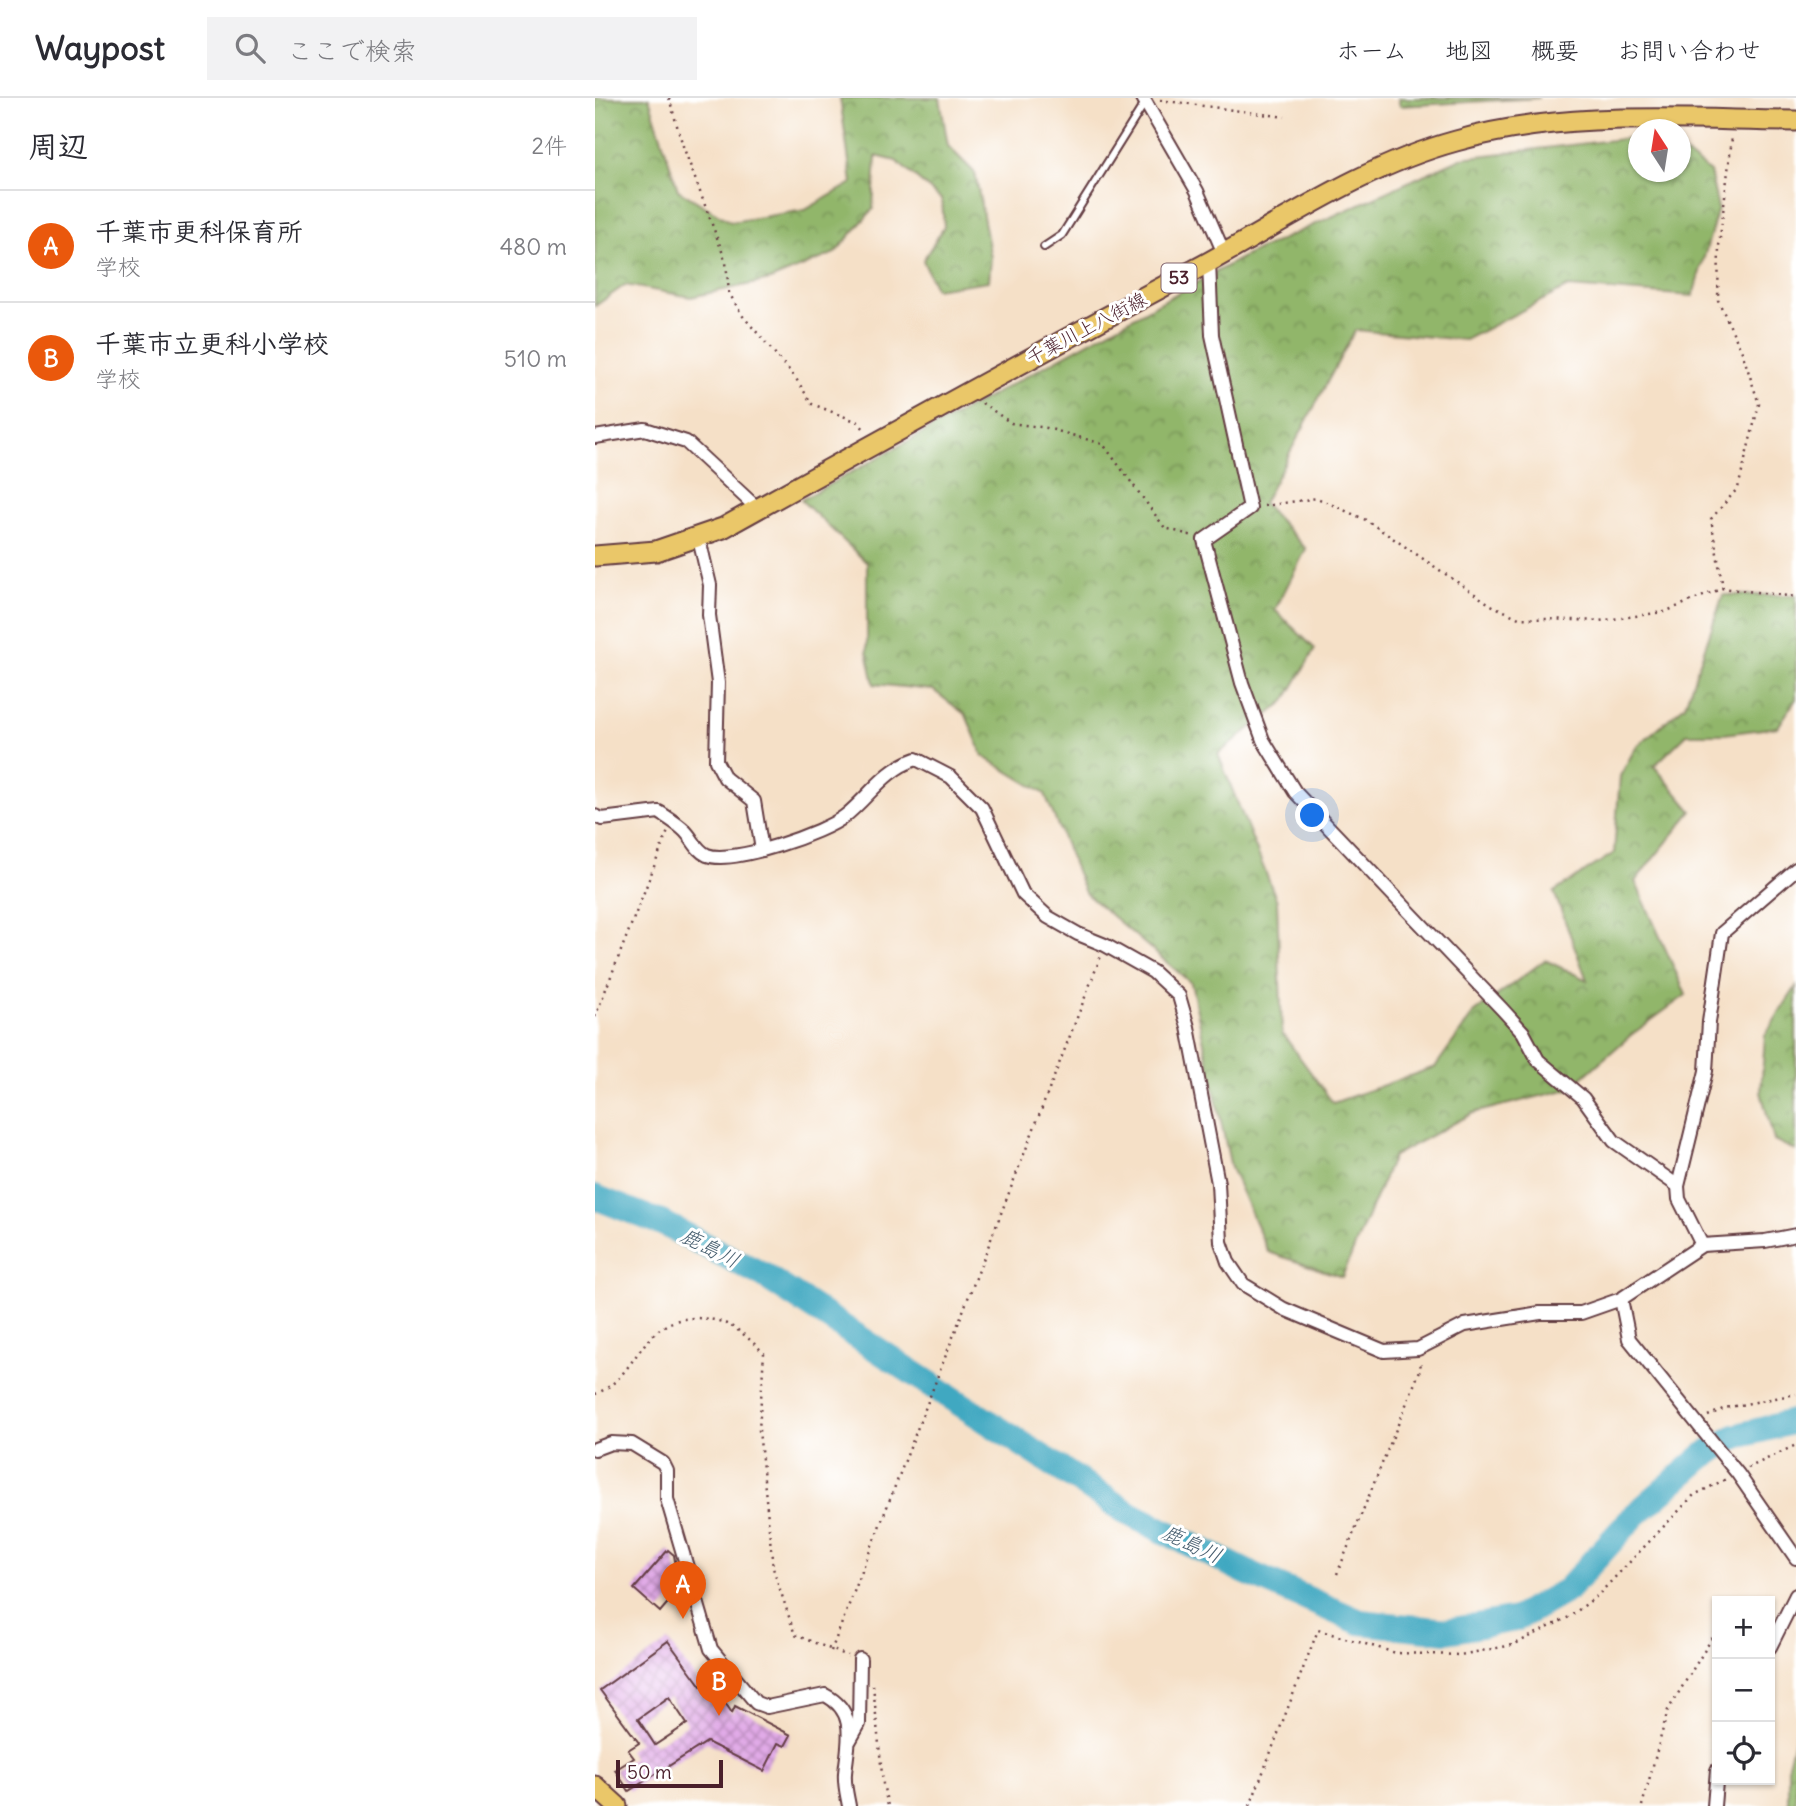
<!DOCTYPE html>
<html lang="ja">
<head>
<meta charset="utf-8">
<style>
	:root { --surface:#fff; --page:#f2f2f3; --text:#2b2b33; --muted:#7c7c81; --line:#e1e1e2; --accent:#ea580c }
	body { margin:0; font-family:Delius,"Klee One",sans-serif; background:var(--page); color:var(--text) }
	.controls { position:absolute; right:21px; bottom:21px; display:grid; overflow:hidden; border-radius:0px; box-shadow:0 2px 5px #0004 }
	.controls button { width:63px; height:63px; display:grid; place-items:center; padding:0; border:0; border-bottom:2px solid var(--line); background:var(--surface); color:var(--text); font:35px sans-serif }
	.compass { position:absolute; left:1033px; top:21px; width:63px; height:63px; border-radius:50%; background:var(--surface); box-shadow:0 2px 5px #0004; rotate:348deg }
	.scale { position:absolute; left:21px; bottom:18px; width:107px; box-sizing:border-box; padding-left:7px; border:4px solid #4a1f2b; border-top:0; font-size:19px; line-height:24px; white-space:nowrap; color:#4a1f2b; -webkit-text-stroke:5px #fff; paint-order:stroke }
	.you { position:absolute; left:718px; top:718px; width:24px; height:24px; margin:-18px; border:5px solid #fff; border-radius:50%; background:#1a73e8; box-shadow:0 0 0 10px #1a73e833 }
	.badge { display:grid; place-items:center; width:46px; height:46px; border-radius:50%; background:var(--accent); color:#fff; font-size:23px; font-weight:700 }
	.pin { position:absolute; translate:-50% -58px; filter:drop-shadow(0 2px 4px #0008) }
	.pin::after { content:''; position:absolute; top:37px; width:24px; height:21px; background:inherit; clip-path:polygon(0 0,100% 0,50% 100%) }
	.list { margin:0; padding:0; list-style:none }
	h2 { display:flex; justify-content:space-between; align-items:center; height:91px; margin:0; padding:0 28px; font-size:30px }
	h2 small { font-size:23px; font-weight:400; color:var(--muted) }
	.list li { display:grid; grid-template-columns:46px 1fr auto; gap:21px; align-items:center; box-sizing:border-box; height:112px; padding:0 28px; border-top:2px solid var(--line) }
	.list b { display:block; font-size:26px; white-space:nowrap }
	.list p { margin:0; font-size:23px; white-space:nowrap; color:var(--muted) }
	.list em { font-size:23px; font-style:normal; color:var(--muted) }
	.icon { flex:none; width:38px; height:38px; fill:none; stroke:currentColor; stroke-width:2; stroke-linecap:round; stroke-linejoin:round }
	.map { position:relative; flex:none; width:1201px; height:1708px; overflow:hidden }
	header { display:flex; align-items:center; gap:42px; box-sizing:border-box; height:98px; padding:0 35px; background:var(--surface); border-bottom:2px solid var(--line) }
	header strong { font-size:33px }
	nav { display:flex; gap:38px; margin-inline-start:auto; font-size:24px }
	.search { width:490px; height:63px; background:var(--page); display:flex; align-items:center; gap:18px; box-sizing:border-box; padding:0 24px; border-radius:0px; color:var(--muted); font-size:26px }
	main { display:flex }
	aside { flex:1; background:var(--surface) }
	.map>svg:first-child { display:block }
</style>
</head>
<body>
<header>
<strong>Waypost</strong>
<div class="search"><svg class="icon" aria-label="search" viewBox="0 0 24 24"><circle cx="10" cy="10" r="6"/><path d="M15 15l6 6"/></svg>ここで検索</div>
<nav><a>ホーム</a><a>地図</a><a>概要</a><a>お問い合わせ</a></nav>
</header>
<main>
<aside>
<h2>周辺<small>2件</small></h2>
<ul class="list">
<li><span class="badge">A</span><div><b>千葉市更科保育所</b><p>学校</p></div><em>480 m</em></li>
<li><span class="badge">B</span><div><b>千葉市立更科小学校</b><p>学校</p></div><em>510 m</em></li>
</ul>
</aside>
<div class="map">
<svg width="1201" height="1708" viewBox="0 0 1201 1708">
	<defs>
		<pattern id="forest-crowns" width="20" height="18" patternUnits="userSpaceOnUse" patternTransform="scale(1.75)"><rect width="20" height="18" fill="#91b66a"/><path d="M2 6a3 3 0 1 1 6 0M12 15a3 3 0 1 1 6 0" fill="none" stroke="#789357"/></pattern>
		<pattern id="building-cross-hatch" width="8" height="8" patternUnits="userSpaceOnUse" patternTransform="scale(1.75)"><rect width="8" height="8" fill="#e1aae7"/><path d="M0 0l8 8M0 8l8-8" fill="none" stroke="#b88abb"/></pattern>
	</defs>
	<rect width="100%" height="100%" fill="#fff"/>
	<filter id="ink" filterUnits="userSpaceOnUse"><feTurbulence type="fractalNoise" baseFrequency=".0143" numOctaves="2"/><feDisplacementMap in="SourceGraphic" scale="14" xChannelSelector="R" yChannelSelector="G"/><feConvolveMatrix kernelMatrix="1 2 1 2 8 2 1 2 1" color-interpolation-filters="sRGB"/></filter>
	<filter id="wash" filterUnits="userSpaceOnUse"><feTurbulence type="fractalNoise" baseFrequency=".00686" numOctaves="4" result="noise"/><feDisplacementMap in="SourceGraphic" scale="28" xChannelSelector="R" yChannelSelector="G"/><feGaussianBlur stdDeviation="1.57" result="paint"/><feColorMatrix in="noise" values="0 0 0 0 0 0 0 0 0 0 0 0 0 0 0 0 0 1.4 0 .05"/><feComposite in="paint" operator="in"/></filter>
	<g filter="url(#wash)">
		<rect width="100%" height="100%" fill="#f5e0c7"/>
		<g fill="url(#forest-crowns)" stroke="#6e6a4a" stroke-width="2">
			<polygon points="0,0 54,0 83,92 136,124 210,112 257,85 245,0 345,0 353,48 380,75 396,160 394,183 340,191 328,162 349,129 347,102 301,63 281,58 278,111 240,155 175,182 96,199 30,187 0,208"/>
			<polygon points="803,0 944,0 805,8"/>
			<polygon points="1043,39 1044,74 1086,74 1086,52 1115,74 1123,110 1098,198 973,189 870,242 760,232 668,405 711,451 680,512 720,551 690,603 623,656 682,803 687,935 738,1005 840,969 879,915 950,862 992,882 959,794 1019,755 1025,678 1041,649 1090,607 1128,497 1201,497 1201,601 1183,629 1129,636 1092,636 1059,668 1097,713 1040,783 1091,897 1036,937 974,991 878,1015 798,1058 747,1179 673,1154 636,1070 596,885 490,795 450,696 388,658 371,617 338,592 279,586 272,553 272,465 206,402 650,158 866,60"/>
			<polygon points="1201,889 1201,1053 1179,1042 1166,994 1170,937"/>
			<polygon points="1201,1634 1201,1708 1193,1708 1193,1666"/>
		</g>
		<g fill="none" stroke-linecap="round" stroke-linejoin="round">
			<polyline stroke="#41a8c1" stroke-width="26" points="0,1099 69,1126 168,1177 533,1415 651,1474 765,1524 852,1533 921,1521 972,1492 1040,1417 1108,1358 1142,1338 1201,1323"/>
		</g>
		<g id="blocks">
			<g fill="url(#building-cross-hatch)" fill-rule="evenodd">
				<polygon points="73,1452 79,1457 82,1474 88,1487 65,1514 39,1491"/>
				<path d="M73,1543l33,45 9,-6 22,33 3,-7 56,29 -6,11 -7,-3 -14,28 -57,-29 -78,49 -14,-21 19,-12 -6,-8 11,-7 -39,-53zM74,1599l18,27 -32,21 -17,-26z"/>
			</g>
		</g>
	</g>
	<g filter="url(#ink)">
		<use href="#blocks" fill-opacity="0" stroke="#643c42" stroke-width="2"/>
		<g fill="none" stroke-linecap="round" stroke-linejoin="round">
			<defs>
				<polyline id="lane" points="449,149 467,137 549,6"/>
				<g id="street">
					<polyline points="548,0 602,93 628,153"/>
					<polyline points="614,164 617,237 655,410 609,442 647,585 668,642 700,694 907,911 928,934 943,962 988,1000 1019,1043 1083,1088"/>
					<polyline points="0,339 50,331 91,344 163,411"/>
					<polyline points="104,441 115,487 114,517 123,585 121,663 130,680 159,703 167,752"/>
					<path d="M0,718l7,3 57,-7c9,6 19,12 26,19 8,8 11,19 22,24 25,10 117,-22 138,-39 25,-20 39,-46 71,-57l35,18 31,31 41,86 25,23 30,17 27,11 48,27 26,24 9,31 30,156 3,59 7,20 15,22 41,25 100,42 34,-2 47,-24 75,-12h41l40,-14 81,-54 63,-4 31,-6"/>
					<polyline points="1107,1147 1084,1101 1083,1088 1111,973 1114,924 1127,835 1201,771"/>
					<polyline points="1026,1201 1034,1241 1143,1376 1201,1460"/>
					<path d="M0,1351l16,-6 21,1 31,19 4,8v28l44,150 45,54 11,4 58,-12c33,17 23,47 20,78 -1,11 2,22 4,33"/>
					<polyline points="1175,1549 1201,1497"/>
					<polyline points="255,1642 264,1626 265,1561"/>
					<polyline points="1119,1708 1122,1672"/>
				</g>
				<g id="primary">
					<path d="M0,458l61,-5 67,-23c158,-88 316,-175 475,-260 85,-46 163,-101 258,-127 110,-31 227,-21 340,-20"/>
					<polyline points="0,1688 22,1708"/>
				</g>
			</defs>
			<use href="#lane" stroke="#643c42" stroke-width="10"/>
			<use href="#street" stroke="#643c42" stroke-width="16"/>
			<use href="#primary" stroke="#643c42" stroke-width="23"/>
			<g stroke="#643c42" stroke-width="2.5" stroke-dasharray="2 5" stroke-linecap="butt">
				<polyline points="74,0 88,48 131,164 134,195 147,217 200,279 217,306 263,324 270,332"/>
				<polyline points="565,2 690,19"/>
				<polyline points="387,305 416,325 452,330 508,346 570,430 598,438"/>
				<polyline points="669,408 722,400 771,422 896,507 924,520 1004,523 1069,514 1128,490 1201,499"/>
				<polyline points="1128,490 1116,421 1143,390 1164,306 1147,254 1123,202 1124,148 1137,40"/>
				<polyline points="0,919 73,733"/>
				<path d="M0,1296c43,-16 44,-75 99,-76 34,0 47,13 70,35l-5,77 14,138 22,67 53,21"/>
				<polyline points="1113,1318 1130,1310 1201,1296"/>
				<polyline points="1153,1370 1201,1347"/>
				<polyline points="742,1476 826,1270 825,1265"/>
				<polyline points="236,1553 506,858"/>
				<polyline points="278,1587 288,1686 293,1708"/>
				<polyline points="655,1708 723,1532 801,1555 865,1557 918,1547 974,1519 1002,1498 1099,1397 1131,1381"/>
				<polyline points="1047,1708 1073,1612 1122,1532"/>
			</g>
			<use href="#lane" stroke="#fff" stroke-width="6"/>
			<use href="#street" stroke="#fff" stroke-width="12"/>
			<use href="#primary" stroke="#eac769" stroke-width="19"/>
		</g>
	</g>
	<g text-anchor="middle" stroke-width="6" stroke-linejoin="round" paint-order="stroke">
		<rect fill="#fff" stroke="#80626b" stroke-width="2" x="566.5" y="165.5" width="35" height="29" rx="5"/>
		<g font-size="18" font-weight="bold" fill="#4a1f2b">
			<text x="584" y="186">53</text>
		</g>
		<g font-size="19" fill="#4a1f2b" stroke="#fff">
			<text transform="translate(491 230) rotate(-28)" y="7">千葉川上八街線</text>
		</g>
		<g font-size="21" font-style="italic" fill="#465d6e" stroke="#fff">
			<text transform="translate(115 1150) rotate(27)" y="7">鹿島川</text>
			<text transform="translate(597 1446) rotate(25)" y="7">鹿島川</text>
		</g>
	</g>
</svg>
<div class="controls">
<button>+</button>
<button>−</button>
<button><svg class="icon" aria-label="locate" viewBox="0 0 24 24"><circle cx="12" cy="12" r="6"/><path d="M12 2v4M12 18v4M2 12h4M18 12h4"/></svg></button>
</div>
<svg class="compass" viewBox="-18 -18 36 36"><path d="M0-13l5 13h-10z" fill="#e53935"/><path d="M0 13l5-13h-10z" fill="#7c7c81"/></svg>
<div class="scale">50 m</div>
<div class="you"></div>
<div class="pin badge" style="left:88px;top:1521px">A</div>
<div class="pin badge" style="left:124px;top:1618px">B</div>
</div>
</main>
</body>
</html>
